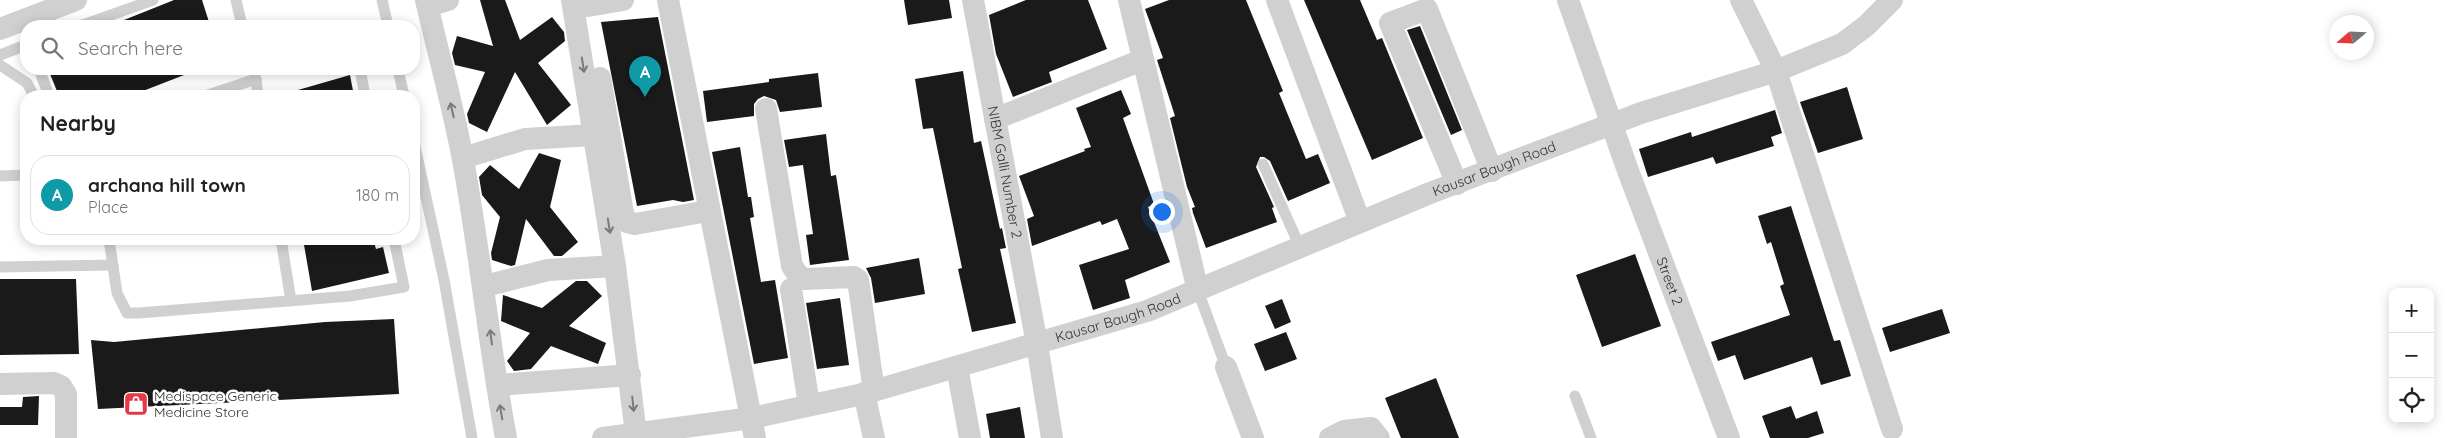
<!DOCTYPE html>
<html lang="en">
<head>
<meta charset="utf-8">
<style>
	:root { --surface:#fff; --page:#f6f6f6; --text:#202124; --muted:#757577; --line:#e0e0e0; --accent:#e63946 }
	body { margin:0; font-family:Quicksand,sans-serif; background:var(--page); color:var(--text) }
	.controls { position:absolute; right:15px; bottom:15px; display:grid; overflow:hidden; border-radius:10px; box-shadow:0 2px 12px #0003 }
	.controls button { width:45px; height:45px; display:grid; place-items:center; padding:0; border:0; border-bottom:1px solid var(--line); background:var(--surface); color:var(--text); font:25px sans-serif }
	.compass { position:absolute; left:2329px; top:15px; width:45px; height:45px; border-radius:50%; background:var(--surface); box-shadow:0 2px 12px #0003; rotate:251deg }
	.you { position:absolute; left:1161px; top:211px; width:18px; height:18px; margin:-12px; border:4px solid #fff; border-radius:50%; background:#1a73e8; box-shadow:0 0 0 8px #1a73e833 }
	.badge { display:grid; place-items:center; width:32px; height:32px; border-radius:50%; background:var(--accent); color:#fff; font-size:16px; font-weight:700 }
	.pin { position:absolute; translate:-50% -41px; filter:drop-shadow(0 1px 2px #0008) }
	.pin::after { content:''; position:absolute; top:26px; width:18px; height:15px; background:inherit; clip-path:polygon(0 0,100% 0,50% 100%) }
	.list { margin:0; padding:0; list-style:none }
	h2 { display:flex; justify-content:space-between; align-items:center; height:65px; margin:0; padding:0 20px; font-size:21px }
	h2 small { font-size:16px; font-weight:400; color:var(--muted) }
	.list li { display:grid; grid-template-columns:32px 1fr auto; gap:15px; align-items:center; box-sizing:border-box; height:80px; margin:0 10px 10px; padding:0 10px; border:1px solid var(--line); border-radius:20px }
	.list b { display:block; font-size:19px; white-space:nowrap }
	.list p { margin:0; font-size:16px; white-space:nowrap; color:var(--muted) }
	.list em { font-size:16px; font-style:normal; color:var(--muted) }
	.icon { flex:none; width:28px; height:28px; fill:none; stroke:currentColor; stroke-width:2; stroke-linecap:round; stroke-linejoin:round }
	.map { position:relative; flex:none; width:2449px; height:438px; overflow:hidden }
	.search { position:absolute; background:var(--surface); box-shadow:0 2px 12px #0003; left:20px; top:20px; width:400px; height:55px; display:flex; align-items:center; gap:12px; box-sizing:border-box; padding:0 18px; border-radius:20px; color:var(--muted); font-size:19px }
	.panel { position:absolute; background:var(--surface); box-shadow:0 2px 12px #0003; left:20px; top:90px; width:400px; height:155px; border-radius:20px }
	.map>svg:first-child { display:block }
</style>
</head>
<body>
<div class="map">
<svg width="2449" height="438" viewBox="0 0 2449 438">
	<rect width="100%" height="100%" fill="#fff"/>
	<g fill="#1a1a1a">
		<polygon points="174,0 202,0 209,22 195,26 109,26"/>
		<polygon points="480,0 505,0 520,40 552,17 564,32 565,41 538,63 571,105 547,125 515,72 487,132 469,123 467,114 485,72 455,65 452,53 457,36 493,46"/>
		<polygon points="904,0 949,0 952,18 908,25"/>
		<polygon points="1026,0 1088,0 1107,49 1049,72 1052,82 1013,97 996,54 989,15"/>
		<polygon points="1169,0 1246,0 1283,91 1279,93 1306,159 1318,154 1330,183 1288,201 1270,161 1264,157 1260,157 1256,167 1274,207 1272,208 1277,222 1206,248 1193,213 1192,208 1195,207 1187,187 1170,118 1175,116 1157,60 1163,58 1145,9"/>
		<polygon points="1304,0 1360,0 1377,40 1382,38 1423,138 1372,160"/>
		<polygon points="658,17 694,200 683,202 673,200 637,206 601,22"/>
		<polygon points="1420,26 1462,130 1451,135 1407,30"/>
		<polygon points="48,69 197,69 197,70 130,96 59,96"/>
		<polygon points="963,71 974,143 981,141 1000,229 1002,228 1006,248 1000,249 1016,323 972,332 958,269 962,268 933,128 923,129 915,79"/>
		<polygon points="818,73 822,107 780,112 776,100 764,96 758,99 754,104 754,116 707,122 703,91 769,82 769,79"/>
		<polygon points="350,75 354,96 291,96 291,92"/>
		<polygon points="1847,87 1863,139 1818,153 1800,102"/>
		<polygon points="1121,90 1131,114 1123,118 1154,204 1148,207 1170,262 1125,280 1130,298 1093,310 1079,265 1129,249 1117,219 1102,225 1100,221 1032,246 1027,219 1034,216 1019,176 1085,151 1084,149 1091,147 1076,108"/>
		<polygon points="1775,110 1782,133 1771,137 1774,146 1716,164 1713,157 1648,177 1639,149 1691,132 1692,137"/>
		<polygon points="826,134 831,176 836,175 849,260 810,265 806,235 813,234 803,165 789,167 784,140"/>
		<polygon points="740,147 748,197 751,197 754,217 750,218 761,282 775,280 788,358 754,364 712,152"/>
		<polygon points="539,153 561,160 550,207 578,242 562,256 554,256 526,219 515,265 511,266 492,260 491,253 500,217 482,195 479,177 490,165 519,189"/>
		<polygon points="1791,206 1834,341 1840,340 1851,376 1821,385 1812,357 1744,380 1735,355 1718,361 1711,342 1790,315 1780,286 1784,284 1771,242 1767,244 1758,216"/>
		<polygon points="303,239 373,239 376,249 383,247 389,273 312,291"/>
		<polygon points="1635,254 1661,326 1602,347 1576,275"/>
		<polygon points="919,258 925,294 875,303 871,278 866,268"/>
		<polygon points="0,279 76,279 79,354 0,355"/>
		<polygon points="576,281 587,281 602,296 569,326 606,343 598,364 551,346 531,369 514,371 507,361 530,333 501,321 503,295 542,308"/>
		<polygon points="840,298 849,365 817,369 806,303"/>
		<polygon points="1282,299 1291,322 1275,329 1265,306"/>
		<polygon points="1942,309 1950,333 1890,352 1882,328"/>
		<polygon points="394,319 399,394 98,409 91,340 114,342 325,322"/>
		<polygon points="1286,332 1297,359 1265,371 1254,344"/>
		<polygon points="1436,378 1459,438 1401,438 1385,398"/>
		<polygon points="39,396 38,425 0,425 0,407 22,407 23,397"/>
		<polygon points="1791,406 1796,419 1817,411 1824,433 1808,438 1770,438 1762,416"/>
		<polygon points="1020,407 1025,438 990,438 986,414"/>
	</g>
	<g fill="none" stroke-linecap="round" stroke-linejoin="round">
		<g stroke="#d0d0d0" stroke-width="11">
			<polyline points="236,0 242,26"/>
			<polyline points="382,0 388,26"/>
			<polyline points="80,26 153,0"/>
			<polyline points="0,55 26,45"/>
			<polyline points="0,65 27,83 34,96"/>
			<polyline points="39,69 49,96"/>
			<polyline points="360,69 365,96"/>
			<polyline points="398,69 404,96"/>
			<polyline points="205,96 256,79 258,96"/>
			<polyline points="414,142 444,280 472,438"/>
			<polyline points="1263,164 1300,247"/>
			<polyline points="0,176 26,175"/>
			<polyline points="109,239 117,293 127,313 139,313 350,296 404,287 394,239"/>
			<polyline points="281,239 291,301"/>
			<polyline points="0,267 113,265"/>
			<polyline points="1198,291 1226,367"/>
			<polyline points="1575,396 1591,438"/>
		</g>
		<g stroke="#d0d0d0" stroke-width="22">
			<path d="M426,0c12,53 27,106 37,160 17,92 26,186 43,278"/>
			<polyline points="572,0 615,266 636,434"/>
			<polyline points="587,0 588,6 623,0"/>
			<polyline points="668,0 755,438"/>
			<path id="s1" d="M973,0l64,344 15,94"/>
			<polyline points="1129,0 1198,291"/>
			<polyline points="1277,0 1360,222"/>
			<path id="s2" d="M1568,0l59,168 102,270"/>
			<polyline points="1741,0 1776,71 1892,429"/>
			<polyline points="428,6 448,0"/>
			<polyline points="0,29 76,0"/>
			<polyline points="600,78 623,213 627,222 635,224 708,211"/>
			<polyline points="766,109 792,266 798,275 804,279 854,277 858,280 874,391"/>
			<polyline points="995,119 1142,60"/>
			<polyline points="463,158 525,139 594,135"/>
			<polyline points="1457,184 1390,23 1427,9 1492,171"/>
			<polyline points="485,286 548,270 615,266"/>
			<polyline points="791,289 809,405"/>
			<polyline points="957,367 970,438"/>
			<polyline points="1226,367 1253,438"/>
			<polyline points="0,384 54,383 61,386 66,394 66,438"/>
			<polyline points="497,385 630,375"/>
			<polyline points="864,393 874,438"/>
			<path id="s3" d="M603,438l149,-20 111,-24 284,-83 283,-118 211,-80 135,-42 66,-27 24,-18 26,-26"/>
			<polyline points="1330,438 1344,431 1371,428 1379,438"/>
		</g>
	</g>
	<defs><path id="oneway-shaft" d="M-6 0H5M1.5-3L5.5 0L1.5 3" fill="none" stroke-width="1.6" stroke-linecap="round" stroke-linejoin="round" transform="scale(1.25)"/></defs>
	<g stroke="#7a7a7a">
		<use href="#oneway-shaft" transform="translate(583 65) rotate(81)"/>
		<use href="#oneway-shaft" transform="translate(452 110) rotate(-103)"/>
		<use href="#oneway-shaft" transform="translate(609 226) rotate(81)"/>
		<use href="#oneway-shaft" transform="translate(491 337) rotate(-97)"/>
		<use href="#oneway-shaft" transform="translate(633 404) rotate(84)"/>
		<use href="#oneway-shaft" transform="translate(501 412) rotate(-100)"/>
	</g>
	<defs>
		<symbol id="shop-square" viewBox="-11 -11 22 22"><rect x="-9" y="-9" width="18" height="18" rx="4" fill="#e63946" stroke="#fff"/><path d="M-5-2.5h2.3a2.7 3.5 0 0 1 5.4 0H5L5.5 6h-11ZM-1.5-2.5h3a1.5 2.3 0 0 0-3 0Z" fill="#fff"/></symbol>
	</defs>
	<g fill-rule="evenodd">
		<use href="#shop-square" x="122" y="390" width="28" height="28"/>
	</g>
	<g text-anchor="middle" stroke-width="5" stroke-linejoin="round" paint-order="stroke">
		<g font-size="14" fill="#333" stroke="#fff">
			<text dy="5" stroke="none"><textPath href="#s3" startOffset="935">Kausar Baugh Road</textPath></text>
			<text dy="5" stroke="none"><textPath href="#s1" startOffset="175">NIBM Galli Number 2</textPath></text>
			<text dy="5" stroke="none"><textPath href="#s2" startOffset="299">Street 2</textPath></text>
			<text dy="5" stroke="none"><textPath href="#s3" startOffset="530">Kausar Baugh Road</textPath></text>
		</g>
		<g font-size="14" fill="#333" stroke="#fff" text-anchor="start">
			<text x="154" y="401">Medispace Generic<tspan x="154" dy="16">Medicine Store</tspan></text>
		</g>
	</g>
</svg>
<div class="controls">
<button>+</button>
<button>−</button>
<button><svg class="icon" aria-label="locate" viewBox="0 0 24 24"><circle cx="12" cy="12" r="6"/><path d="M12 2v4M12 18v4M2 12h4M18 12h4"/></svg></button>
</div>
<svg class="compass" viewBox="-18 -18 36 36"><path d="M0-13l5 13h-10z" fill="#e53935"/><path d="M0 13l5-13h-10z" fill="#757577"/></svg>
<div class="you"></div>
<div class="pin badge" style="left:645px;top:97px;background:#0f9aa8">A</div>
<div class="search"><svg class="icon" aria-label="search" viewBox="0 0 24 24"><circle cx="10" cy="10" r="6"/><path d="M15 15l6 6"/></svg>Search here</div>
<section class="panel">
<h2>Nearby<small></small></h2>
<ul class="list">
<li><span class="badge" style="background:#0f9aa8">A</span><div><b>archana hill town</b><p>Place</p></div><em>180 m</em></li>
</ul>
</section>
</div>
</body>
</html>
